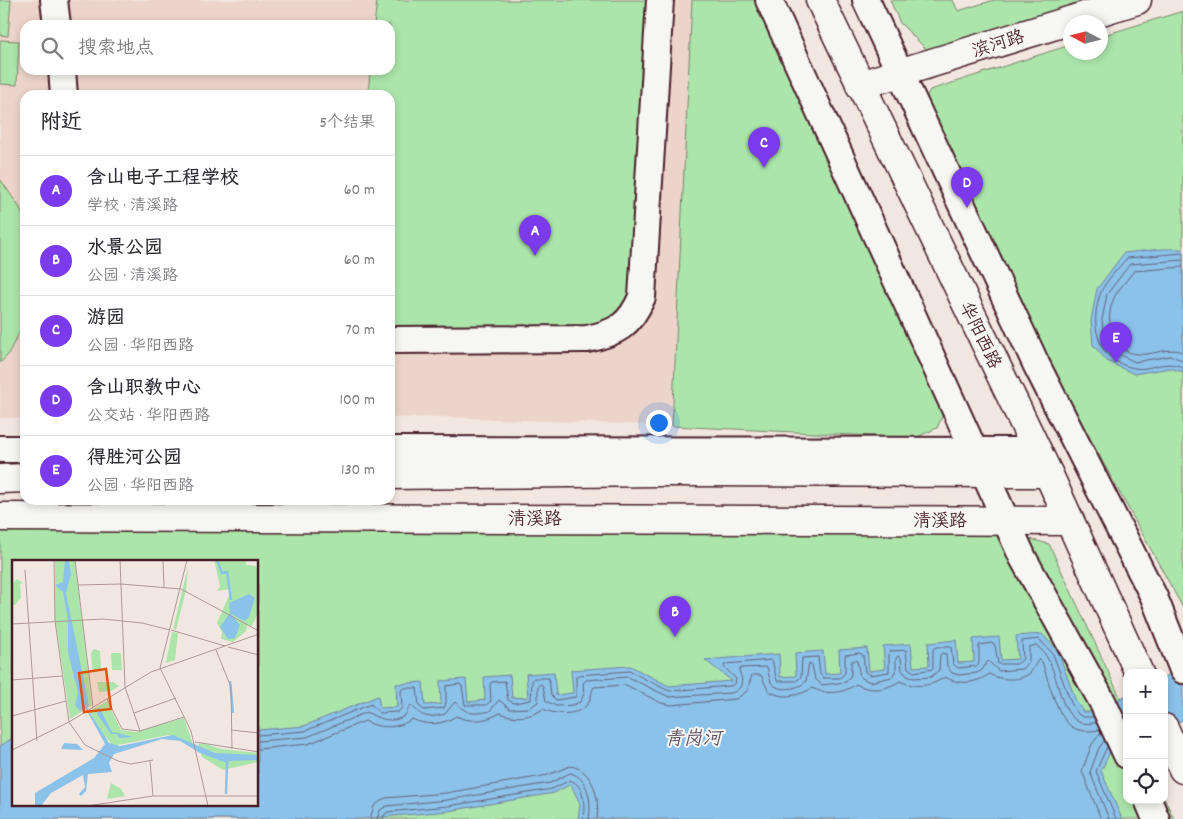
<!DOCTYPE html>
<html lang="zh">
<head>
<meta charset="utf-8">
<style>
	:root { --surface:#fff; --page:#f7f7f7; --text:#2b2b33; --muted:#7c7c81; --line:#e1e1e2; --accent:#7c3aed }
	body { margin:0; font-family:Dekko,"LXGW WenKai TC",sans-serif; background:var(--page); color:var(--text) }
	.controls { position:absolute; right:15px; bottom:15px; display:grid; overflow:hidden; border-radius:10px; box-shadow:0 2px 8px #0003 }
	.controls button { width:45px; height:45px; display:grid; place-items:center; padding:0; border:0; border-bottom:1px solid var(--line); background:var(--surface); color:var(--text); font:25px sans-serif }
	.compass { position:absolute; left:1063px; top:15px; width:45px; height:45px; border-radius:50%; background:var(--surface); box-shadow:0 2px 8px #0003; rotate:277deg }
	.you { position:absolute; left:658px; top:422px; width:18px; height:18px; margin:-12px; border:4px solid #fff; border-radius:50%; background:#1a73e8; box-shadow:0 0 0 8px #1a73e833 }
	.badge { display:grid; place-items:center; width:32px; height:32px; border-radius:50%; background:var(--accent); color:#fff; font-size:16px; font-weight:700 }
	.pin { position:absolute; translate:-50% -41px; filter:drop-shadow(0 1px 2px #0008) }
	.pin::after { content:''; position:absolute; top:26px; width:18px; height:15px; background:inherit; clip-path:polygon(0 0,100% 0,50% 100%) }
	.list { margin:0; padding:0; list-style:none }
	h2 { display:flex; justify-content:space-between; align-items:center; height:65px; margin:0; padding:0 20px; font-size:21px }
	h2 small { font-size:16px; font-weight:400; color:var(--muted) }
	.list li { display:grid; grid-template-columns:32px 1fr auto; gap:15px; align-items:center; box-sizing:border-box; height:70px; padding:0 20px; border-top:1px solid var(--line) }
	.list b { display:block; font-size:19px; white-space:nowrap }
	.list p { margin:0; font-size:16px; white-space:nowrap; color:var(--muted) }
	.list em { font-size:16px; font-style:normal; color:var(--muted) }
	.icon { flex:none; width:28px; height:28px; fill:none; stroke:currentColor; stroke-width:2; stroke-linecap:round; stroke-linejoin:round }
	.map { position:relative; flex:none; width:1183px; height:819px; overflow:hidden }
	.search { position:absolute; background:var(--surface); box-shadow:0 2px 8px #0003; left:20px; top:20px; width:375px; height:55px; display:flex; align-items:center; gap:12px; box-sizing:border-box; padding:0 18px; border-radius:15px; color:var(--muted); font-size:19px }
	.panel { position:absolute; background:var(--surface); box-shadow:0 2px 8px #0003; left:20px; top:90px; width:375px; height:415px; border-radius:15px }
	.map>svg:first-child { display:block }
</style>
</head>
<body>
<div class="map">
<svg width="1183" height="819" viewBox="0 0 1183 819">
	<rect width="100%" height="100%" fill="#f2e7e0"/>
	<filter id="ink" filterUnits="userSpaceOnUse"><feTurbulence type="fractalNoise" baseFrequency=".02" numOctaves="2"/><feDisplacementMap in="SourceGraphic" scale="10" xChannelSelector="R" yChannelSelector="G"/><feConvolveMatrix kernelMatrix="1 2 1 2 8 2 1 2 1" color-interpolation-filters="sRGB"/></filter>
	<g filter="url(#ink)">
		<path fill="#edd4ca" fill-rule="evenodd" d="M0,0h692l-20,426 -230,-9 -52,1v-323h-365v323h-25zM25,25h365v45h-365z"/>
		<g fill="#abe5aa" stroke="#7a826a" fill-rule="evenodd">
			<polygon points="0,0 11,0 8,36 0,35"/>
			<polygon points="377,0 652,0 637,292 608,323 589,327 390,327 390,95 368,95 370,70 390,70 390,25 374,25"/>
			<polygon points="692,0 761,0 947,405 937,428 915,438 672,426"/>
			<polygon points="890,0 953,0 958,11 994,0 1104,0 928,51 900,23"/>
			<polygon points="1183,11 1183,608 914,118 930,90 1070,45 1070,52 1100,52 1101,36"/>
			<polygon points="0,40 19,41 17,85 0,84"/>
			<polygon points="0,179 20,208 25,222 25,322 7,356 0,363"/>
			<path d="M0,530l1007,3 42,11 78,168v88h37v-3l10,22h-1174zM14,562h244v243h-244z"/>
		</g>
		<g fill="#8bc2ea" stroke="#71819e">
			<polygon points="1161,249 1183,249 1183,372 1170,368 1134,374 1107,361 1093,345 1091,320 1097,289 1124,253"/>
			<polygon points="1042,634 1058,651 1076,701 1083,712 1094,712 1127,695 1127,743 1112,748 1101,771 1122,819 578,819 580,804 571,784 554,793 448,811 361,819 0,819 0,746 14,737 14,805 258,805 258,730 304,726 378,696 380,708 397,707 396,684 423,682 425,705 441,704 440,681 466,679 468,702 485,700 484,677 510,675 512,698 528,697 526,674 554,672 556,695 573,693 571,670 630,666 669,686 732,681 705,660 779,654 780,677 796,676 795,653 823,651 825,674 840,673 839,650 867,648 869,671 885,669 883,646 911,644 913,667 929,666 928,643 956,640 958,663 974,662 973,639 999,637 1001,660 1018,659 1016,636"/>
			<polygon points="1183,668 1183,720 1164,728 1164,677"/>
		</g>
		<g fill="none" stroke-linecap="round" stroke-linejoin="round">
			<g stroke="#646077" stroke-width="1">
				<path d="M1183,253l-56,5c-8,10 -21,22 -26,34 -12,31 -5,69 33,76 17,3 28,-9 49,-1"/>
				<polyline points="1183,260 1130,264 1107,294 1102,320 1104,340 1114,352 1135,362 1170,356 1183,360"/>
				<path d="M1183,267l-49,4c-6,8 -14,16 -19,25 -11,20 -6,56 22,58 17,2 29,-8 46,-2"/>
				<polyline points="1101,733 1092,744 1082,771 1101,819"/>
				<polyline points="258,735 305,731 371,704 379,713 398,712 402,708 401,691 403,688 417,688 419,706 424,710 444,708 446,703 446,686 459,684 462,686 465,705 486,705 491,701 490,684 492,682 505,681 508,700 514,703 531,700 532,681 534,678 549,678 551,695 556,700 576,697 576,677 579,675 629,671 669,691 730,686 735,684 736,679 724,667 725,664 772,660 777,681 796,681 801,677 802,658 818,657 820,674 823,678 840,678 845,673 845,655 860,653 863,655 865,672 871,675 889,672 889,653 891,651 906,650 908,668 914,672 933,669 933,649 936,647 951,647 953,664 958,668 977,666 979,662 979,645 992,643 995,645 998,664 1017,664 1023,659 1022,641 1039,639 1053,654 1071,703 1078,714 1083,717 1093,717"/>
				<path d="M258,741l49,-4 60,-25c9,6 27,13 38,3 3,-3 3,-7 6,-10 12,12 14,14 34,9l10,-12c12,12 17,13 35,9l9,-11 11,9 19,-1 9,-6v-16l3,-2 2,2 3,15 10,5 17,-1 7,-3 4,-8 -1,-11 3,-3 42,-3 41,20 62,-4c11,-3 13,-12 8,-22l2,-3 26,-1c2,4 1,10 4,15 6,11 29,7 35,-1l3,-18 3,2 3,14 7,6 24,-3 5,-7v-13l3,-2 3,1 3,16 10,5 22,-5 4,-7v-12l2,-2 3,2 1,12 5,6 6,2 18,-1 8,-7 1,-15 2,-2 4,1 1,12 5,7 7,2 18,-2 5,-3 6,-9 11,10 23,-2 7,-8v-14l7,-2c24,17 19,62 41,76 5,4 13,2 19,2"/>
				<polyline points="1104,741 1099,748 1090,772 1109,819"/>
				<polyline points="1107,747 1096,771 1116,819"/>
				<path d="M258,749l50,-5 57,-23c15,8 33,8 47,-2 14,7 31,6 44,-3 14,7 31,5 44,-3 14,6 30,5 43,-4 12,6 37,8 46,-7 3,-5 2,-11 5,-15l32,-2 35,18 10,2 65,-6 11,-8 5,-16h9l7,15c12,10 32,6 44,-2 14,7 31,6 44,-4 14,8 30,6 44,-3 14,7 31,6 45,-4 14,8 31,7 44,-3 11,6 30,8 41,-1 4,-4 5,-10 9,-14l3,3c6,17 16,61 34,67 7,3 16,2 24,1"/>
				<path d="M370,819l4,-13 11,-8 61,-5 102,-18 22,-9c24,3 30,34 27,53"/>
				<path d="M377,819l3,-9 7,-4 60,-6 103,-17 20,-10c19,4 22,31 19,46"/>
				<path d="M383,819l1,-4 4,-3 60,-6 104,-17 18,-9c15,5 15,27 13,39"/>
			</g>
			<defs>
				<g id="minor">
					<polyline points="54,0 57,25"/>
					<polyline points="769,0 1023,558 1102,701 1127,755"/>
					<polyline points="866,0 1037,366 1154,597 1183,670"/>
					<polyline points="62,70 64,95"/>
					<path d="M390,340l197,-1c30,-6 43,-14 55,-42l18,-297"/>
					<polyline points="0,449 25,449"/>
					<polyline points="390,450 1038,451"/>
					<polyline points="1148,800 1156,819"/>
				</g>
				<polyline id="tertiary" points="860,85 1137,0"/>
				<g id="secondary">
					<polyline points="390,475 660,472 1048,473"/>
					<polyline points="0,479 25,478"/>
					<polyline points="0,517 1069,521"/>
				</g>
				<g id="primary">
					<polyline points="820,0 1048,473 1139,673"/>
					<polyline points="1164,728 1183,769"/>
				</g>
			</defs>
			<use href="#minor" stroke="#4a1f2b" stroke-width="30"/>
			<use href="#tertiary" stroke="#4a1f2b" stroke-width="31"/>
			<use href="#secondary" stroke="#4a1f2b" stroke-width="31"/>
			<use href="#primary" stroke="#4a1f2b" stroke-width="31"/>
			<use href="#minor" stroke="#f6f6f2" stroke-width="26"/>
			<use href="#tertiary" stroke="#f6f6f2" stroke-width="28"/>
			<use href="#secondary" stroke="#f6f6f2" stroke-width="28"/>
			<use href="#primary" stroke="#f6f6f2" stroke-width="28"/>
		</g>
	</g>
	<g text-anchor="middle" stroke-width="4" stroke-linejoin="round" paint-order="stroke">
		<g font-size="18" fill="#4a1f2b" stroke="#f6f6f2">
			<text transform="translate(998 43) rotate(-17)" y="6">滨河路</text>
			<text transform="translate(981 335) rotate(64)" y="6">华阳西路</text>
			<text x="535" y="524">清溪路</text>
			<text x="940" y="526">清溪路</text>
		</g>
		<g font-size="19" font-style="italic" fill="#5e5064" stroke="#f6f6f2">
			<text x="693" y="744">青岗河</text>
		</g>
	</g>
	<g transform="translate(12 560)">
		<rect width="246" height="246" fill="#f2e7e0"/>
		<path d="M43,0h20l17,145 -22,14 -15,-101zM202,0l32,1v4l10,1 2,8v39l-6,13 -5,-1 -1,6 -13,11 -12,-3 1,-7 -5,-9 13,-30 -1,-4 -12,2 3,-5zM176,7l-2,23 -10,40 -3,-1zM5,19l6,4 -3,1 1,14 -6,7h-3v-21zM160,72l6,1 -3,27 -9,3zM82,89l6,2 1,18 -4,3 -5,-4 -1,-15zM99,93h10l1,17h-10zM85,122h16l6,4 -8,5 -12,1zM95,141l14,29 14,2 49,-14 9,26 -24,-9 -56,11 -15,-18 -8,-17zM191,183l19,6 36,4v9l-35,8 -21,-13 -4,-13zM99,223l10,6 4,7 -18,3z" fill="#abe5aa"/>
		<path d="M53,0h4l2,14 -5,19 23,113 -2,2 22,35 11,3 53,-11 42,18 41,2 2,5 -29,1 -2,8v-6l-27,-10 -20,-12 -18,-2 -48,15 -5,9 3,9 -24,2 -2,17 -5,5 -2,-2 6,-7 -2,-12 -32,18 -10,13h-6v-13l59,-35 11,-14 -19,-35 -6,2 -5,-6 3,-12 -10,-41v-32l-5,-28 -8,-7 8,-3zM237,34l6,4 -6,19 -5,4 -13,-7 9,11 -5,13 -7,1 -8,-12 10,-14 -1,-10zM87,147l13,25 21,5 -14,1 -2,-4h-6l-14,-20zM52,183l13,1 6,6 -22,-1z" fill="#8bc2ea"/>
		<path fill="none" stroke="#8bc2ea" stroke-width="2.5" d="M205,0l5,13 5,-1 4,28M218,121l3,32M214,234l1,-32"/>
		<path fill="none" stroke="#af9798" stroke-width="1" d="M42,0l1,61 14,101M63,0l18,147M108,0l5,127M151,0l1,28M175,0l-27,108 31,63 17,75M13,10l12,171M66,25l43,-1 60,5 78,42M0,64l91,-5 39,4 28,7M159,70l54,16M216,87l31,8M204,90l15,37 1,62M0,120l50,-4M113,127l15,44M95,139l15,30 18,2 44,-14M122,153l42,-15M0,156l54,-15M57,162l16,23 33,16 13,3 22,-4M219,170l28,3M183,182l64,10M0,190l57,-28 82,-50 108,-38M138,201l3,35M75,246l66,-10h106"/>
		<path fill="#e0560e" fill-opacity="0.15" stroke="#e0560e" stroke-width="2.5" d="M94,109l5,40 -27,3 -5,-39z"/>
		<rect width="246" height="246" fill="none" stroke="#4a1f2b" stroke-width="2.5"/>
	</g>
</svg>
<div class="controls">
<button>+</button>
<button>−</button>
<button><svg class="icon" aria-label="locate" viewBox="0 0 24 24"><circle cx="12" cy="12" r="6"/><path d="M12 2v4M12 18v4M2 12h4M18 12h4"/></svg></button>
</div>
<svg class="compass" viewBox="-18 -18 36 36"><path d="M0-13l5 13h-10z" fill="#e53935"/><path d="M0 13l5-13h-10z" fill="#7c7c81"/></svg>
<div class="you"></div>
<div class="pin badge" style="left:535px;top:256px">A</div>
<div class="pin badge" style="left:675px;top:637px">B</div>
<div class="pin badge" style="left:764px;top:168px">C</div>
<div class="pin badge" style="left:967px;top:208px">D</div>
<div class="pin badge" style="left:1116px;top:363px">E</div>
<div class="search"><svg class="icon" aria-label="search" viewBox="0 0 24 24"><circle cx="10" cy="10" r="6"/><path d="M15 15l6 6"/></svg>搜索地点</div>
<section class="panel">
<h2>附近<small>5个结果</small></h2>
<ul class="list">
<li><span class="badge">A</span><div><b>含山电子工程学校</b><p>学校 · 清溪路</p></div><em>60 m</em></li>
<li><span class="badge">B</span><div><b>水景公园</b><p>公园 · 清溪路</p></div><em>60 m</em></li>
<li><span class="badge">C</span><div><b>游园</b><p>公园 · 华阳西路</p></div><em>70 m</em></li>
<li><span class="badge">D</span><div><b>含山职教中心</b><p>公交站 · 华阳西路</p></div><em>100 m</em></li>
<li><span class="badge">E</span><div><b>得胜河公园</b><p>公园 · 华阳西路</p></div><em>130 m</em></li>
</ul>
</section>
</div>
</body>
</html>
